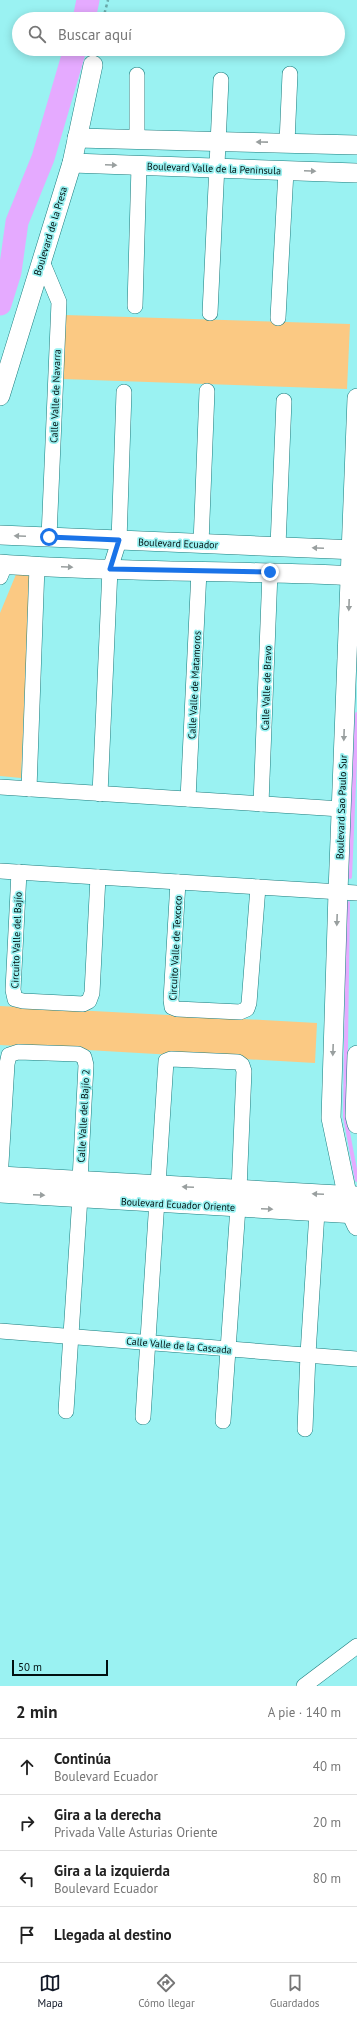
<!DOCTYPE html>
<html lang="es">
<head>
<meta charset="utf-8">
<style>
	:root { --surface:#fff; --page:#f6f6f6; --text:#222; --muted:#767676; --line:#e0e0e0; --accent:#111827 }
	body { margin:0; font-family:"PT Sans",sans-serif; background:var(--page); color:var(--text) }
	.scale { position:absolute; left:12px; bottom:10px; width:96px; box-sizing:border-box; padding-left:4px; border:2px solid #001010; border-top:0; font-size:11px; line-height:14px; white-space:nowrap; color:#001010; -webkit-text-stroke:3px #9af2f2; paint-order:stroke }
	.stop { position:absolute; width:12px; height:12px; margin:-9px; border:3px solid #1a73e8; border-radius:50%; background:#fff }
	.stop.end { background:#1a73e8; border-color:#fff; box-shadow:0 1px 4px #0008 }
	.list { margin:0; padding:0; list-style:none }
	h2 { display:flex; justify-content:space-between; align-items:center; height:52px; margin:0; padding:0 16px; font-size:17px }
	h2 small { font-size:13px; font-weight:400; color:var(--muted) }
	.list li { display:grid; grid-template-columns:26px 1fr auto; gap:12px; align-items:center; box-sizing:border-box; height:56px; padding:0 16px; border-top:1px solid var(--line) }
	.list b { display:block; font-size:15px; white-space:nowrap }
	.list p { margin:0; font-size:13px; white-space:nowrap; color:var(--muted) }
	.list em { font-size:13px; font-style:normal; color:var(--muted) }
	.icon { flex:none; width:22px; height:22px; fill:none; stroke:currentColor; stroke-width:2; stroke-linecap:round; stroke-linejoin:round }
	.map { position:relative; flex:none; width:357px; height:1686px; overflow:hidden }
	.search { position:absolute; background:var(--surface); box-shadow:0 2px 10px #0003; left:12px; right:12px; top:12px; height:44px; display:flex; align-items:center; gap:10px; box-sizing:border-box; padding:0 14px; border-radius:22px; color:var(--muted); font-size:15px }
	.sheet { height:276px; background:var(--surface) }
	nav { display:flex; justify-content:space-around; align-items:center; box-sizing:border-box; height:56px; border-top:1px solid var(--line); background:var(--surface); font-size:11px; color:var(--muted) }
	nav a { display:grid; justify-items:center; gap:2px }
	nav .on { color:var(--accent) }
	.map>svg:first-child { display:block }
</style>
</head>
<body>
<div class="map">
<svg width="357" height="1686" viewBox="0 0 357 1686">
	<rect width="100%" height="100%" fill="#9af2f2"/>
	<g fill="#fbc983">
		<polygon points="65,315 350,324 347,389 62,379"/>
		<polygon points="17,572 30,572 21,778 0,776 0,613"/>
		<polygon points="0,1006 317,1023 315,1063 0,1045"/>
	</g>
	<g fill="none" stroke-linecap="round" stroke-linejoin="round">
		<g stroke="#e5aaff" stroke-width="4">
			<polyline points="350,877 357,714"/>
			<polyline points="348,903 345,1117 357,1180"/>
		</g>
		<g stroke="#e5aaff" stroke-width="23">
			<polyline points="84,19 88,0"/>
			<polyline points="0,304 10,272 17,222 43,158 75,49"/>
		</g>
		<defs>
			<g id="minor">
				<polyline points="137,139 137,75"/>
				<polyline points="287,143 290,74"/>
				<polyline points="41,259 59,302 49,537"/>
				<polyline points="135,306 139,166"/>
				<polyline points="210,313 221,80"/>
				<polyline points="278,318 286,171"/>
				<polyline points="201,544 207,391"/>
				<polyline points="278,546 284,401"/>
				<polyline points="0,577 5,565"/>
				<polyline points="0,787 341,809"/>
				<polyline points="29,789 37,566"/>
				<polyline points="100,794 110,569 119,541 124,392"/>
				<polyline points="188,799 199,571"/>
				<polyline points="261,804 270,572"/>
				<polyline points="0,871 357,893"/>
				<polyline points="19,872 13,990 15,999 23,1001 83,1004 89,1001 92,993 98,877"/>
				<polyline points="178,882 171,1000 172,1007 177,1009 240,1012 247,1009 249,1003 258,887"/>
				<polyline points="0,1180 7,1064 9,1055 18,1052 78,1054 84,1057 86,1065 80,1180"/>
				<polyline points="0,1331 357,1359"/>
				<polyline points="66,1411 80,1197"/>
				<polyline points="143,1417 166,1061 171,1059 238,1062 242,1065 244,1071 239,1190"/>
				<polyline points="223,1421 238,1207"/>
				<polyline points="305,1429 308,1354 317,1212"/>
				<polyline points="304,1686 357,1646"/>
			</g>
			<g id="tertiary">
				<polyline points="77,138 357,145"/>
				<polyline points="72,163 357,173"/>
				<polyline points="0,396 72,163 93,65"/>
				<polyline points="357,398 338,892 331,1118 351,1213 357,1226"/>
				<polyline points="0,535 357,550"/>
				<path d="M0,564c119,9 238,6 357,12"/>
				<polyline points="357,1055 355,1116 357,1124"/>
				<polyline points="0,1176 357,1196"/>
				<polyline points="0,1193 357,1214"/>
			</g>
		</defs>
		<use href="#minor" stroke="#1a7c7d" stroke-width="16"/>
		<use href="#tertiary" stroke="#1a7c7d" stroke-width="20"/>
		<polyline stroke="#69aaaa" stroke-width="2.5" stroke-dasharray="3 3" stroke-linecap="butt" points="103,19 108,0"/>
		<use href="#minor" stroke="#fff" stroke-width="15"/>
		<use href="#tertiary" stroke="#fff" stroke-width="19"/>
	</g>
	<defs><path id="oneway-solid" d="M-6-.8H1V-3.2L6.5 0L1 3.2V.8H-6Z"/></defs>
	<g fill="#999f9f">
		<use href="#oneway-solid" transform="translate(262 142) rotate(-179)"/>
		<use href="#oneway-solid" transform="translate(111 165) rotate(3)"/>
		<use href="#oneway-solid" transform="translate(310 171) rotate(2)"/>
		<use href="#oneway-solid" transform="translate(20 536) rotate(-177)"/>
		<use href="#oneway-solid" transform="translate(318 548) rotate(-178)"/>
		<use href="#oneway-solid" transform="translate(67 567) rotate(3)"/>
		<use href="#oneway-solid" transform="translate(349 605) rotate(92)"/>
		<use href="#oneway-solid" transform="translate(344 735) rotate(92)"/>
		<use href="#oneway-solid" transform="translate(337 920) rotate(92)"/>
		<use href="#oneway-solid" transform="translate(333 1050) rotate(92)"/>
		<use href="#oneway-solid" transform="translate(188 1187) rotate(-177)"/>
		<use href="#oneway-solid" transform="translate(318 1194) rotate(-177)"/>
		<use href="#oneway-solid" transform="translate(39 1195) rotate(3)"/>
		<use href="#oneway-solid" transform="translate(267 1209) rotate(3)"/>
	</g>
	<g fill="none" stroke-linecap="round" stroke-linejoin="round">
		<polyline stroke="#1a73e8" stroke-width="5" points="49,537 119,540 110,569 270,572"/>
	</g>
	<g text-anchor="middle" stroke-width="3.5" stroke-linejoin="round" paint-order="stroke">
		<g font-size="10" fill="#001010" stroke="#9af2f2">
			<text transform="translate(214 168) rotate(2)" y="4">Boulevard Valle de la Peninsula</text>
			<text transform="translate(50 231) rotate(-73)" y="4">Boulevard de la Presa</text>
			<text transform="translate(55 396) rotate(-88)" y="4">Calle Valle de Navarra</text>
			<text transform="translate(178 543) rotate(2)" y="4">Boulevard Ecuador</text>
			<text transform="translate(194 685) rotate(-87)" y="4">Calle Valle de Matamoros</text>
			<text transform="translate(266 688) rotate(-88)" y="4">Calle Valle de Bravo</text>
			<text transform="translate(341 807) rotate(-88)" y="4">Boulevard Sao Paulo Sur</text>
			<text transform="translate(16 940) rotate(-88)" y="4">Circuito Valle del Bajío</text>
			<text transform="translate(175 948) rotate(-87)" y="4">Circuito Valle de Texcoco</text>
			<text transform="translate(83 1116) rotate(-87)" y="4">Calle Valle del Bajío 2</text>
			<text transform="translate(178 1204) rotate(3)" y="4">Boulevard Ecuador Oriente</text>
			<text transform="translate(179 1345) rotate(5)" y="4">Calle Valle de la Cascada</text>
		</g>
	</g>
</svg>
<div class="scale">50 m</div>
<div class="stop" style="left:49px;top:537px"></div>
<div class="stop end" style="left:270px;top:572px"></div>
<div class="search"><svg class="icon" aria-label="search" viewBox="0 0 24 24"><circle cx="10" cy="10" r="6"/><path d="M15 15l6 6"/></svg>Buscar aquí</div>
</div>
<section class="sheet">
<h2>2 min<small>A pie · 140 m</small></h2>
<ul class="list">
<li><svg class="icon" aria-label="ahead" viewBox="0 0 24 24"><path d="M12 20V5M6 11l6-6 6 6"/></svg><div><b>Continúa</b><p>Boulevard Ecuador</p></div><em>40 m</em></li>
<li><svg class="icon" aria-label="right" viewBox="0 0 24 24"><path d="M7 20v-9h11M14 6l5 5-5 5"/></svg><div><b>Gira a la derecha</b><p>Privada Valle Asturias Oriente</p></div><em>20 m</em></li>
<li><svg class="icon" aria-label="left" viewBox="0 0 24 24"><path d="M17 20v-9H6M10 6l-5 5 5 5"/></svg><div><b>Gira a la izquierda</b><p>Boulevard Ecuador</p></div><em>80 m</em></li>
<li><svg class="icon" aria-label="arrive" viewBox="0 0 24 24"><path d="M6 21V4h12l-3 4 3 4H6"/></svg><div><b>Llegada al destino</b></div></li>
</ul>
</section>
<nav>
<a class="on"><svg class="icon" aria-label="map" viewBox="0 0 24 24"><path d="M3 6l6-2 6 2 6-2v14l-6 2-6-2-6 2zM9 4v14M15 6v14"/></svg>Mapa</a>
<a><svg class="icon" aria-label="directions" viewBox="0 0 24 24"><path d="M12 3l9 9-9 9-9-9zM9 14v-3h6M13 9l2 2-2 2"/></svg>Cómo llegar</a>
<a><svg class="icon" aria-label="saved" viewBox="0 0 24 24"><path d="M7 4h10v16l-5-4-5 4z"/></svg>Guardados</a>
</nav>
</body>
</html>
